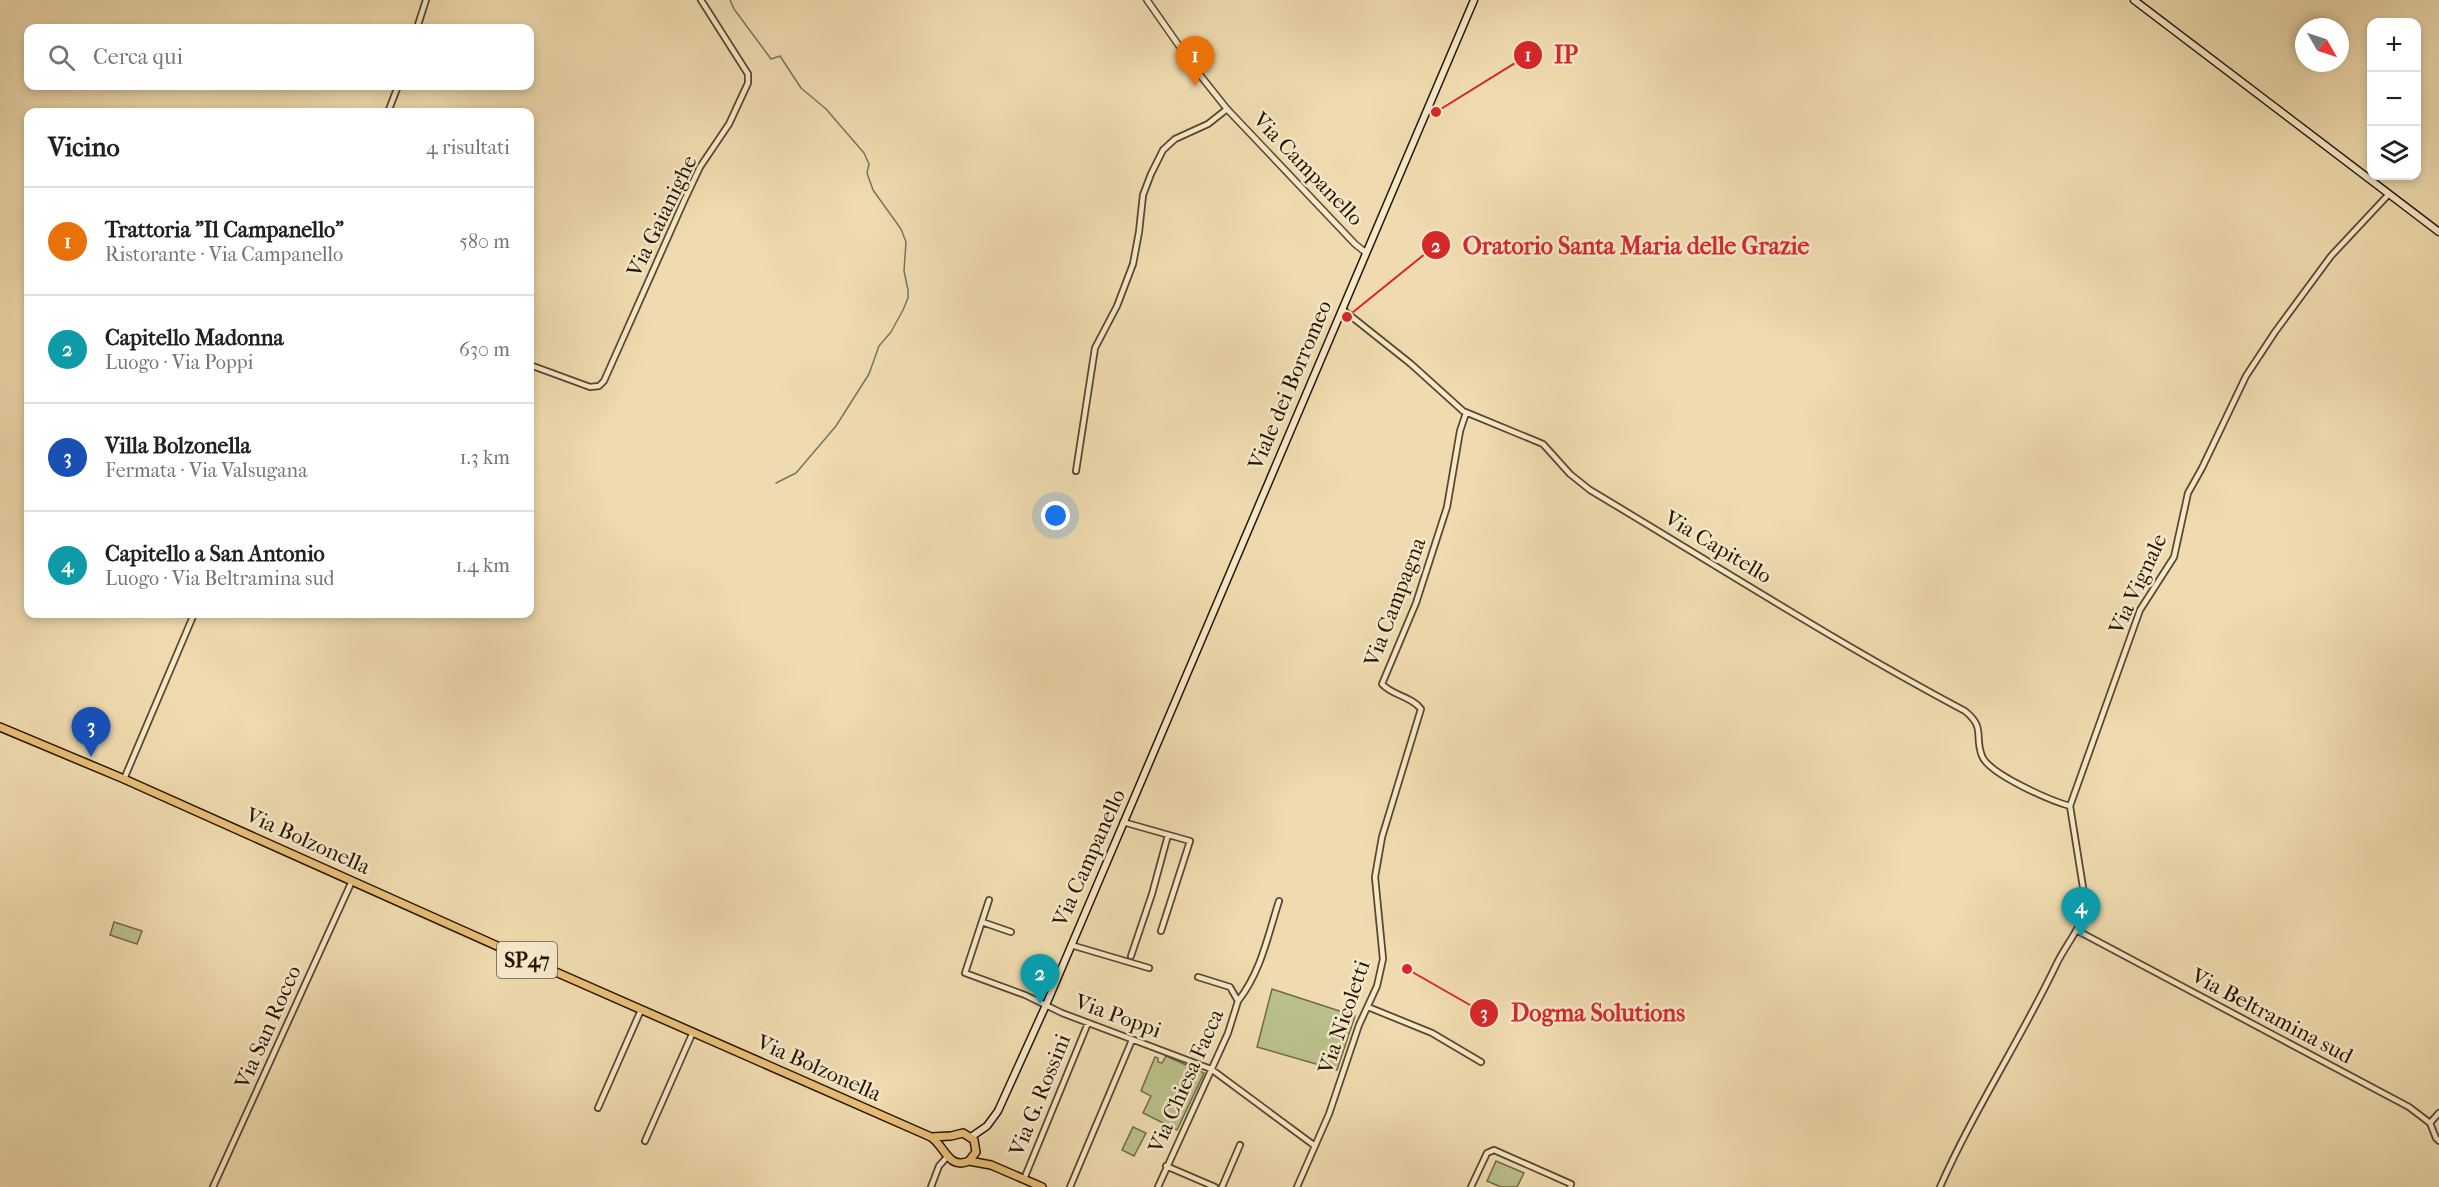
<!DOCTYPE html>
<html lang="it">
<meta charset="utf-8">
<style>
:root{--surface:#fff;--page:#f2f2f2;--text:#202124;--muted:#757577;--line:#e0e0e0;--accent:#7c3aed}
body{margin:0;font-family:"IM FELL French Canon",serif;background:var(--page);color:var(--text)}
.controls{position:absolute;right:18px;top:18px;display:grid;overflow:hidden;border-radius:12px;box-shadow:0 3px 9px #0003}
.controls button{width:54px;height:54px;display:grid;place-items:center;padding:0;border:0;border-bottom:2px solid var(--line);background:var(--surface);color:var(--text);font:30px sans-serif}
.compass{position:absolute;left:2295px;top:18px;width:54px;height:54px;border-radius:50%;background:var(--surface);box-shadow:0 3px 9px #0003;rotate:129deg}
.you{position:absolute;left:1056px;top:516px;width:21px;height:21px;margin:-15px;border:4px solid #fff;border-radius:50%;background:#1a73e8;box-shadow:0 0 0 9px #1a73e833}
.badge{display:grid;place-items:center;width:39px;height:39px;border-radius:50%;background:var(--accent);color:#fff;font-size:20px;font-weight:700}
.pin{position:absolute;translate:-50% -50px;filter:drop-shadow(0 2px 3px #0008)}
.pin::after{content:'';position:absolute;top:32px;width:21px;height:18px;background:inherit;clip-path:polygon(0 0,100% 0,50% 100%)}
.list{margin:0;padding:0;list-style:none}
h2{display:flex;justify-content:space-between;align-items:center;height:78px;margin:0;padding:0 24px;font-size:26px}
h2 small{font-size:20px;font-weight:400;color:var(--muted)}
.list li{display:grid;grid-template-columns:39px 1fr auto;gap:18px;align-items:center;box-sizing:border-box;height:108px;padding:0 24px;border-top:2px solid var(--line)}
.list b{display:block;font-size:22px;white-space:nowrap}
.list p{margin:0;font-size:20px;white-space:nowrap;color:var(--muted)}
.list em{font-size:20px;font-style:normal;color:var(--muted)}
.icon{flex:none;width:33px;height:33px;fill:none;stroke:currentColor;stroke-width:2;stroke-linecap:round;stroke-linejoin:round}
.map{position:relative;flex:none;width:2439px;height:1187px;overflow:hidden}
.search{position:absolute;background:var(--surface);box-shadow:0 3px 9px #0003;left:24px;top:24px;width:510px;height:66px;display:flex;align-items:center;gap:15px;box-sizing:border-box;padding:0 21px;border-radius:12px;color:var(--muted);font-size:22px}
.panel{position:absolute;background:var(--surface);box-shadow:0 3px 9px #0003;left:24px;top:108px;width:510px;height:510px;border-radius:12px}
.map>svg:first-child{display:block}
.green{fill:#bac08a;stroke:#706b45;stroke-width:1.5}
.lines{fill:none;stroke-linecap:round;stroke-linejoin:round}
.stream{stroke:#6c7964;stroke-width:1.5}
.minor-casing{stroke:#59472c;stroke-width:8}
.tertiary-casing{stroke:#59472c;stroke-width:8}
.secondary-casing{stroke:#271600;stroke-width:9}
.primary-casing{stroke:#271600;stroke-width:10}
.minor{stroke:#f5e8cb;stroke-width:4.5}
.tertiary{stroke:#f5e8cb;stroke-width:5}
.secondary{stroke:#f5e8cb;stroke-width:6}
.primary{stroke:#e8be78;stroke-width:7}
.labels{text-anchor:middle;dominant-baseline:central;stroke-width:5;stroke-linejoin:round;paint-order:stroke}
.shield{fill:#f5e8cb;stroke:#65553d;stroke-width:1.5}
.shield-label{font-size:21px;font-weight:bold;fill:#271600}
.street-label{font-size:22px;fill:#271600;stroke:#f5e8cb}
.leader{fill:none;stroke:#d62828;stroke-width:2}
.callout-dot{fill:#d62828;stroke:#f5e8cb;stroke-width:2}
.mark-label{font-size:18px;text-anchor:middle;font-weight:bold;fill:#fff}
.callout-label{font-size:24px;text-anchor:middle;font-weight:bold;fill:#d62828;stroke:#f5e8cb;stroke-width:5;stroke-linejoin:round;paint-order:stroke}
</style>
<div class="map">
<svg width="2439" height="1187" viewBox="0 0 2439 1187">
<rect width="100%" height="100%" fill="#efdbaf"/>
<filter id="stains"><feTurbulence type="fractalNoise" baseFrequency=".00333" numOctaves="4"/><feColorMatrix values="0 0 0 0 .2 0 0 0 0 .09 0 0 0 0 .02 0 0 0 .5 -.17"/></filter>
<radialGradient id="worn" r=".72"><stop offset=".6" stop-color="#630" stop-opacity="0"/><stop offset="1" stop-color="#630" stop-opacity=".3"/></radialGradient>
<!-- green -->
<path class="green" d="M114,922L142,931L137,944L110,935Z
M1272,989L1355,1016L1337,1070L1257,1047Z
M1166,1056L1204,1073L1177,1130L1143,1113L1151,1096L1141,1091L1155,1057L1158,1058V1062L1162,1063Z
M1133,1127L1146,1133L1134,1156L1122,1150Z
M1496,1161L1524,1173L1517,1187H1501L1487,1181Z"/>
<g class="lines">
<!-- stream -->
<path class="stream" d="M730,0L734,9L771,59L780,56L801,88L826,109L864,153L869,164L867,173L873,190L901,229L906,242L904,271L908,290V298L903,310L891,332L879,346L869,374L836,426L796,473L776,483"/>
<!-- minor casing -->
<g class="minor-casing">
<path id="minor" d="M417,28L426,0
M388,112L398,86
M1342,309L1411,364L1463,411L1543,444L1570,474L1590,490C1714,564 1837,643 1965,711C1986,728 1974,736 1982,756C1989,774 2051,801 2070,806
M530,365L590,387L599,386L604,381L684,201L700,167L729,124L748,83V74L701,0
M1076,471L1095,348L1117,306L1133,264L1139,232L1143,195L1151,174L1163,150L1175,139L1208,124L1227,109
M124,779L194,614
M1123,822L1190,841L1161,931
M989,900L965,973L1025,995L1062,1013L1211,1069L1315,1146
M982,922L1011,932
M2078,931L2409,1107L2430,1123L2436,1138L2439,1141
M1071,945L1149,968
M1131,956L1152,894L1168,835
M1238,1001C1261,972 1268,935 1279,901
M1368,1007L1432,1033L1481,1062
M598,1108L641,1010
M2430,1123L2439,1113
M645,1141L693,1032
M1166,1166L1215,1187
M1024,1179L1088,1023
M213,1187L352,881
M931,1187L939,1166L947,1157
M1070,1187L1132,1040
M1158,1187L1228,1033L1238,1001L1230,987L1198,977
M1222,1187L1240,1145
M1297,1187L1329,1114L1359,1025L1377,986L1383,959L1375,877L1382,837L1421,709C1411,696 1393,696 1382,684L1416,603L1447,507L1460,431L1466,413
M1471,1187L1487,1153L1494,1150L1571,1184L1570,1187
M1940,1187C1974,1110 2021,1039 2057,963C2067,943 2081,928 2086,906L2070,806L2140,610L2174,557L2188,493L2202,468L2246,376L2275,332L2331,256L2389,194"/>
</g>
<!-- tertiary casing -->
<g class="tertiary-casing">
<path id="tertiary" d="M1147,0L1196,70L1227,109L1355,244L1365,252"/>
</g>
<!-- secondary casing -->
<g class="secondary-casing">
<path id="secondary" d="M2134,0L2439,232
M971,1137L987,1126L998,1111L1046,1005L1474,0"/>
</g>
<!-- primary casing -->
<g class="primary-casing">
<path id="primary" d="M0,727L124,779L533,962L931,1137C945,1146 948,1170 969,1161L976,1152L974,1140L963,1133L951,1136L931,1137
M969,1161L991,1165L1042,1187"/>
</g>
<!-- minor -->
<use href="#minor" class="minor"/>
<!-- tertiary -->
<use href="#tertiary" class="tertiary"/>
<!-- secondary -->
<use href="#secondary" class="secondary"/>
<!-- primary -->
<use href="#primary" class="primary"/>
</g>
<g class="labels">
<!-- shield labels -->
<rect class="shield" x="497" y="942" width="60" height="36" rx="4.5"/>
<g class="shield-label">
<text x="527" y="960">SP47</text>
</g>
<!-- street labels -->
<g class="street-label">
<text transform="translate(1308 169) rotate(46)">Via Campanello</text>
<text transform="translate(662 216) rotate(-64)">Via Gaianighe</text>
<text transform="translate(1290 385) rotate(-67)">Viale dei Borromeo</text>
<text transform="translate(1718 547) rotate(31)">Via Capitello</text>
<text transform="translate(2138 584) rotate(-65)">Via Vignale</text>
<text transform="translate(1395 602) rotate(-69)">Via Campagna</text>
<text transform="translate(308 841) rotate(24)">Via Bolzonella</text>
<text transform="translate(1089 858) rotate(-66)">Via Campanello</text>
<text transform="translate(1118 1016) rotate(20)">Via Poppi</text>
<text transform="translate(2272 1016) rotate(28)">Via Beltramina sud</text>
<text transform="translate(1344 1017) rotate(-71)">Via Nicoletti</text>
<text transform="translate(268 1027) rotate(-66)">Via San Rocco</text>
<text transform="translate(819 1068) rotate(24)">Via Bolzonella</text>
<text transform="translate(1186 1081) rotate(-66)">Via Chiesa Facca</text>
<text transform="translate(1040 1095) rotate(-68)">Via G. Rossini</text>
</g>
</g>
<!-- callouts -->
<path class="leader" d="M1436 112L1528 55M1347 317L1436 245M1407 969L1484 1013"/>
<g class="callout-dot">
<circle cx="1436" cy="112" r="6"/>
<circle cx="1347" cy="317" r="6"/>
<circle cx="1407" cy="969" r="6"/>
<circle cx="1528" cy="55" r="15"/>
<circle cx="1436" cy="245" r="15"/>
<circle cx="1484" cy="1013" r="15"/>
</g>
<g class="mark-label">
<text x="1528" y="61">1</text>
<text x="1436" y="252">2</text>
<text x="1484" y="1019">3</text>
</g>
<g class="callout-label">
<text x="1566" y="63">IP</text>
<text x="1636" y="254">Oratorio Santa Maria delle Grazie</text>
<text x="1598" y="1021">Dogma Solutions</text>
</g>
<rect width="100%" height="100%" filter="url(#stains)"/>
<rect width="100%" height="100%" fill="url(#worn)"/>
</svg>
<div class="controls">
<button>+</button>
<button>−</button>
<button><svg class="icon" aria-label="layers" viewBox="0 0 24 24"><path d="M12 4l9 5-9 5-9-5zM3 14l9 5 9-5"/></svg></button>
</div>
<svg class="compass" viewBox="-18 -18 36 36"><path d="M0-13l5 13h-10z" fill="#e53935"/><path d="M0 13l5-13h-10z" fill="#757577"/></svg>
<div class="you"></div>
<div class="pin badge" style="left:1195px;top:86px;background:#e8710a">1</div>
<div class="pin badge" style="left:1040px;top:1004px;background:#0f9aa8">2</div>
<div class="pin badge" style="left:91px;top:757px;background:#1a4fb4">3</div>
<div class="pin badge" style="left:2081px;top:937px;background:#0f9aa8">4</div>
<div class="search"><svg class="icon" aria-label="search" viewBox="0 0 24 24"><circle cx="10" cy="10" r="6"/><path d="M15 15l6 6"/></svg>Cerca qui</div>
<section class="panel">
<h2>Vicino<small>4 risultati</small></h2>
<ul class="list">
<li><span class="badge" style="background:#e8710a">1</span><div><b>Trattoria &quot;Il Campanello&quot;</b><p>Ristorante · Via Campanello</p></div><em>580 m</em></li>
<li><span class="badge" style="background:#0f9aa8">2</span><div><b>Capitello Madonna</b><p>Luogo · Via Poppi</p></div><em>630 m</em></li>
<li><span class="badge" style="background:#1a4fb4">3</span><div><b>Villa Bolzonella</b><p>Fermata · Via Valsugana</p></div><em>1.3 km</em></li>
<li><span class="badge" style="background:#0f9aa8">4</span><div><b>Capitello a San Antonio</b><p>Luogo · Via Beltramina sud</p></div><em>1.4 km</em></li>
</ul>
</section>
</div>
